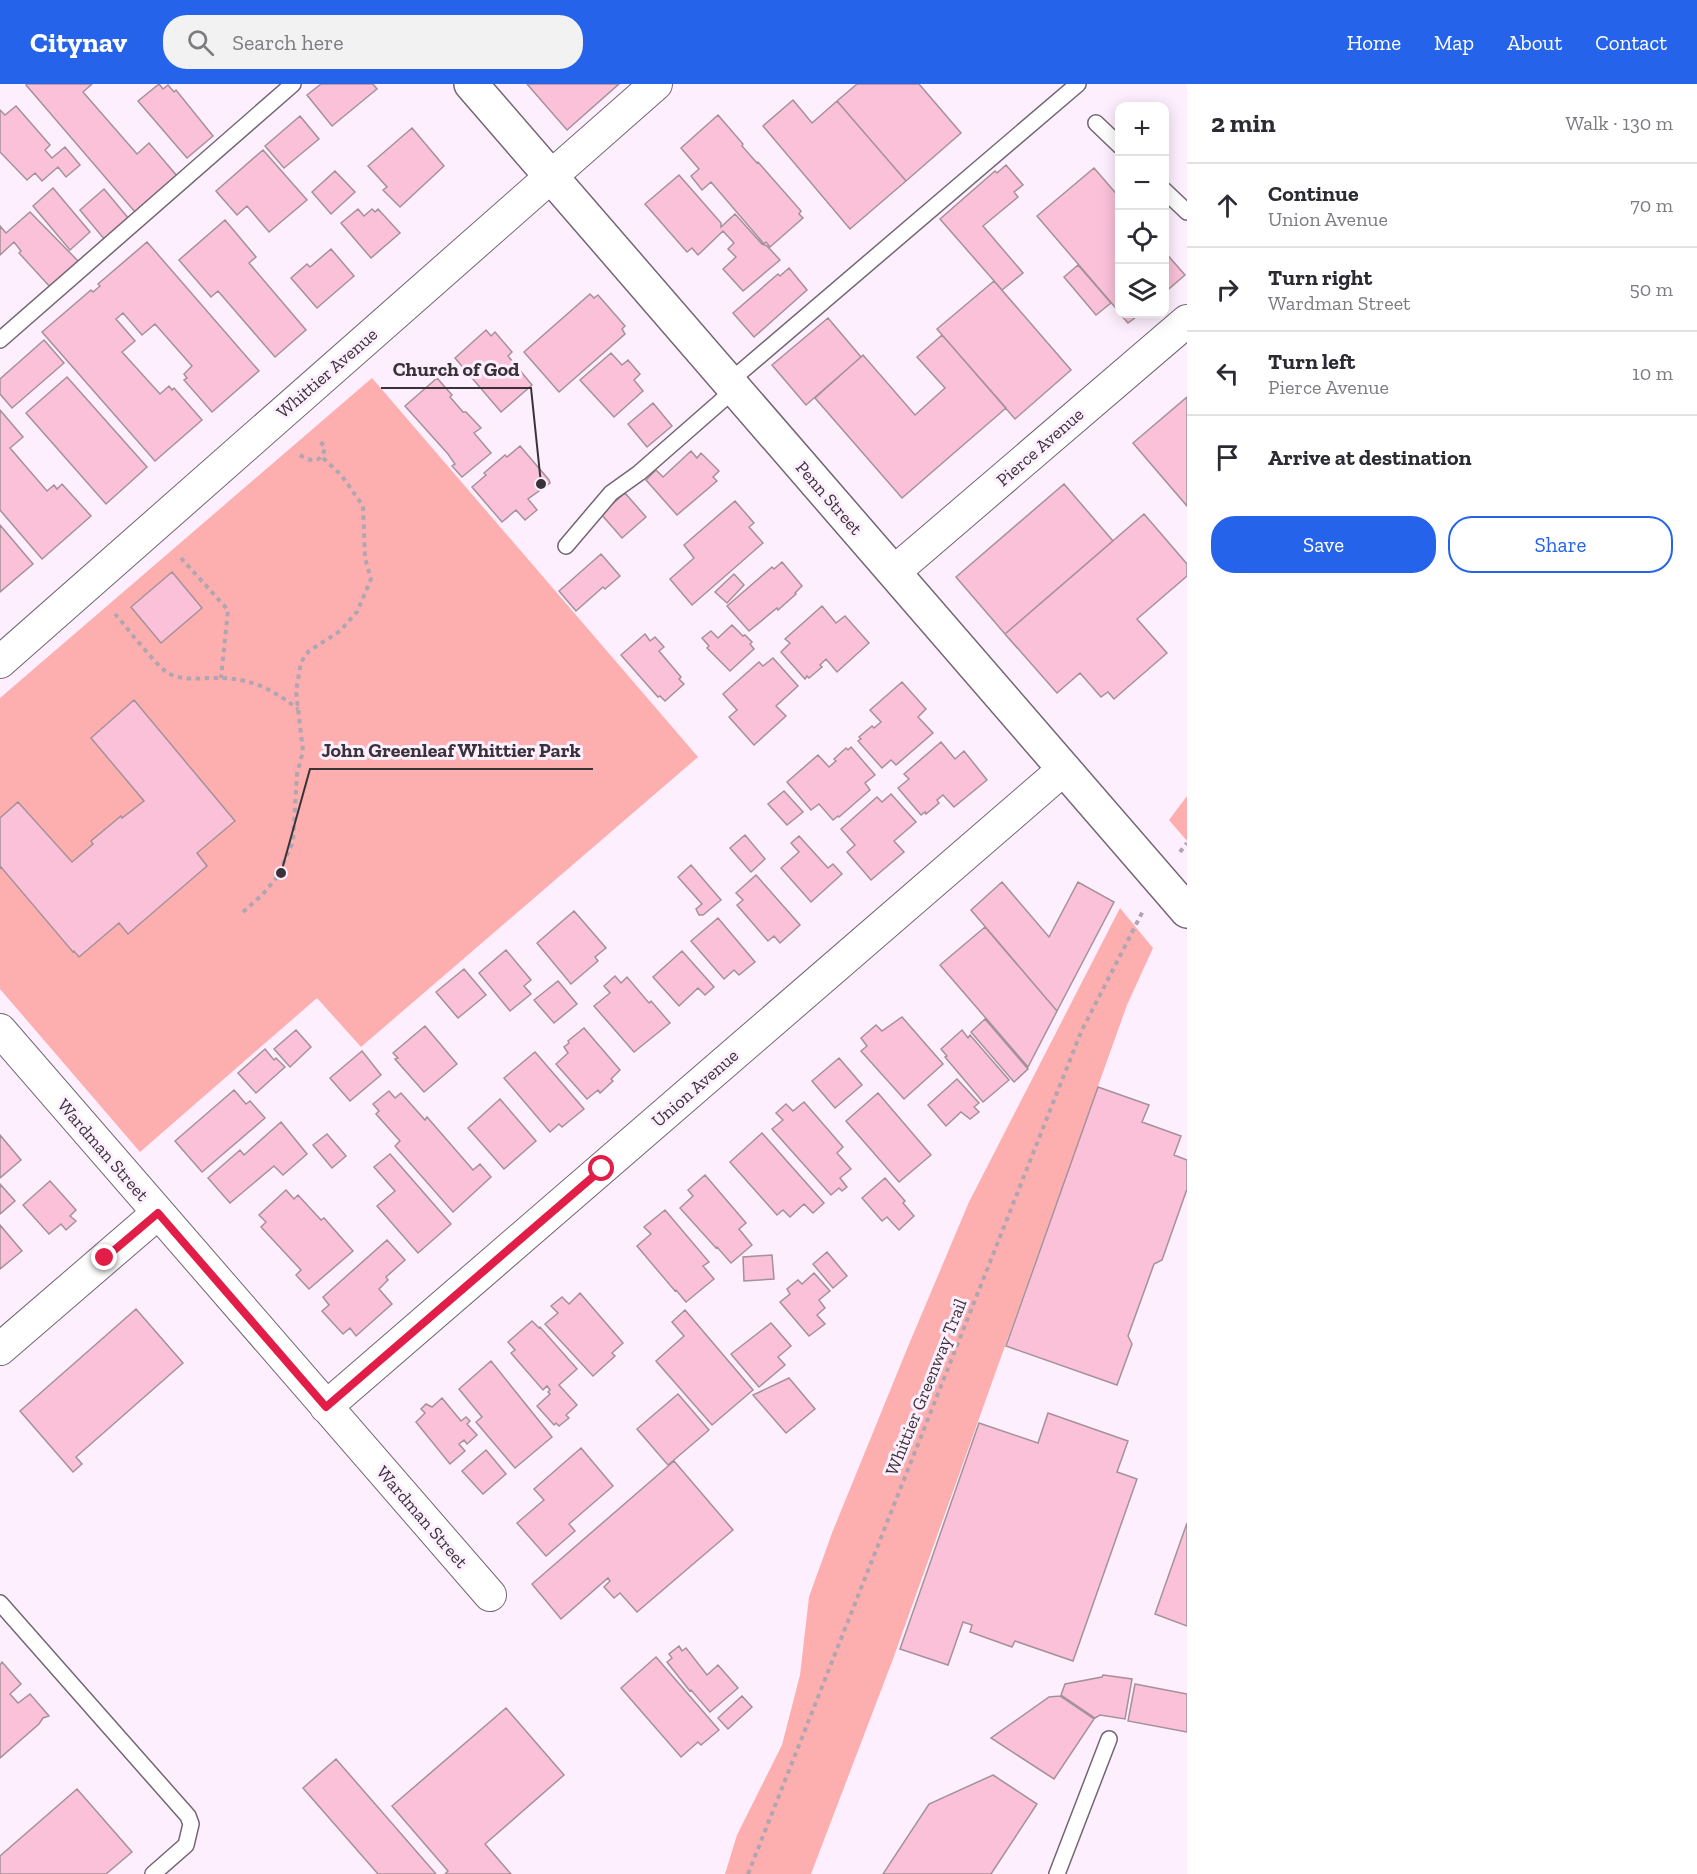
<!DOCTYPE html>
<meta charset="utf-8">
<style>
:root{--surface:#fff;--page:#f2f2f3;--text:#2b2b33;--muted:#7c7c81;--line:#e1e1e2;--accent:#2563eb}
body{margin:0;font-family:"Zilla Slab",serif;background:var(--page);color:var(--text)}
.controls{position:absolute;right:18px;top:18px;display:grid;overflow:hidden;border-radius:12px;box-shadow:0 3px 15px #0003}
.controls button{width:54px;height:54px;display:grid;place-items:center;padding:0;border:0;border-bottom:2px solid var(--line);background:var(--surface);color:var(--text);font:30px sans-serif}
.stop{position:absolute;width:18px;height:18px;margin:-14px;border:4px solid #e11d48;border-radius:50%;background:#fff}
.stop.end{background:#e11d48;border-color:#fff;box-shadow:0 2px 6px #0008}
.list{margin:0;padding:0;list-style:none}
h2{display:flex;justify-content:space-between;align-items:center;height:78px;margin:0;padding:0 24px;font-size:26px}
h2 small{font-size:20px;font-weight:400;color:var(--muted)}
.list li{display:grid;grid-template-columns:39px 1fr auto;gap:18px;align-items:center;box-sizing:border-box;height:84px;padding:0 24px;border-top:2px solid var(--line)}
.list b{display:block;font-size:22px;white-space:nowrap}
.list p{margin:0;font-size:20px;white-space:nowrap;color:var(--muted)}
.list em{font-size:20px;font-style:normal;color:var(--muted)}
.actions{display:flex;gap:12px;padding:18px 24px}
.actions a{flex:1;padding:14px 0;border:2px solid var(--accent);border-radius:24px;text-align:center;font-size:21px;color:var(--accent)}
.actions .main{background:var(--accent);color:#fff}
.icon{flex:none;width:33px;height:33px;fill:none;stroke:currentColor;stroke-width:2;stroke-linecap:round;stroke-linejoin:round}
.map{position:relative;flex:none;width:1187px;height:1790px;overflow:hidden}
header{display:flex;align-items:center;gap:36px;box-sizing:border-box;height:84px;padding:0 30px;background:var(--accent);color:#fff}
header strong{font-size:28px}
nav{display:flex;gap:33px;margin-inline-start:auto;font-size:21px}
.search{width:420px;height:54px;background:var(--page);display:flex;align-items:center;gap:15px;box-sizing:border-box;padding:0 21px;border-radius:24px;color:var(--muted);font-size:22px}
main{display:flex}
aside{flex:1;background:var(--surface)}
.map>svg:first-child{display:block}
.green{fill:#fcafae}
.building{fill:#fac1d8;stroke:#a59199;stroke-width:1.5}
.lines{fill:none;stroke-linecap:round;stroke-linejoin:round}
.service-casing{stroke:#736674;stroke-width:18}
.minor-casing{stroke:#736674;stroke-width:34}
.tertiary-casing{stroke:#736674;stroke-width:36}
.path{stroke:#b0a5b0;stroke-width:4;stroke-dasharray:4.5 4.5;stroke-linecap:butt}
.service{stroke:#fff;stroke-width:15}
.minor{stroke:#fff;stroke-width:32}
.tertiary{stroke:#fff;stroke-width:33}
.route{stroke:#e11d48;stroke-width:8}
.labels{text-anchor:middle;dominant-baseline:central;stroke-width:6;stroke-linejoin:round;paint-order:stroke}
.street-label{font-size:18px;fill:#393339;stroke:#feeffe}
.leader{fill:none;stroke:#393339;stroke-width:2}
.callout-dot{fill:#393339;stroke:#feeffe;stroke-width:2}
.callout-label{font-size:20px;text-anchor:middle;font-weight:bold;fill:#393339;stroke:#feeffe;stroke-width:6;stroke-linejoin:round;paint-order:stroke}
</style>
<header>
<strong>Citynav</strong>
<div class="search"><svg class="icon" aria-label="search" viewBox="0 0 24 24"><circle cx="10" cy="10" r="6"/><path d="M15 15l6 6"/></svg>Search here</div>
<nav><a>Home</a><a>Map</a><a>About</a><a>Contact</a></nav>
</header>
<main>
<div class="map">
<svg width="1187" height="1790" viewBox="0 0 1187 1790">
<rect width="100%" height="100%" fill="#feeffe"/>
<!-- green -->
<path class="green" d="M372,294L698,673L361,963L317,914L140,1068L0,905V614Z
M1187,712V757L1169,736Z
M1120,824L1153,864L1127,921L893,1575L811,1790H725L737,1751L782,1661L800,1591L809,1513L832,1449L907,1265L969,1118Z"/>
<!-- building -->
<path class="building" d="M27,0H92L83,8L137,70L149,59L177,92L135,128L26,1Z
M159,0L163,5L168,1L174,8L176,6L213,52L187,74L138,17Z
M321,0H373L377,5L332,42L307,11Z
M527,0H619L567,46Z
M857,0H919L961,49L906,97L837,17Z
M793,16L812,39L837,17L906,97L850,145L763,42Z
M16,22L50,61L45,66L52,74L65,63L80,81L66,93L58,83L42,97L35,89L27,96L0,68V26L5,31Z
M718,31L743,60L742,62L757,79L758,78L801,127L799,130L803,134L770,163L766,158L764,160L711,98L702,106L691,92L699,85L681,64Z
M300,32L319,55L284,84L265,62Z
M412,44L444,82L400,123L383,106L387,103L368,82Z
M263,66L307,116L269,148L247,122L237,131L216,107Z
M1006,81L1023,101L1014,108L1018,113L983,142L1023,189L1002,206L940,135L995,87L997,89Z
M1094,84L1120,114V229L1037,132Z
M335,87L355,108L331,130L312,108Z
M679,91L721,139V143L735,130L762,160L767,162L780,176L743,207L723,185L736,173L728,165L734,159L723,147L698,171L692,164L687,168L645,120Z
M53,104L90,148L70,166L33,122Z
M104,105L129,135L105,156L80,126Z
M358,125L364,132L372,125L375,128L378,125L400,149L371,174L341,139Z
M30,128L79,178L51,204L19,169L21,167L14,158L0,171V142L6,149Z
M225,136L256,173L249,179L306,246L275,273L218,207L211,213L179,176Z
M147,158L259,287L212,328L184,296L187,294L184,290L192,282L155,240L142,251L123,229L116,235L135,257L122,268L160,310L169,302L172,306L174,304L202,336L155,377L42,248L91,206L93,208L100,202L98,200Z
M331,165L354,192L317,224L291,194L307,180L310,183Z
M1164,167L1185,191L1164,209Z
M1078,181L1111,219L1096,231L1064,193Z
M789,184L807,206L754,253L733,229L778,190L780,192Z
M994,197L1071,286L1015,335L937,245Z
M590,210L594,214L598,211L625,242L622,245L625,250L559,308L524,268Z
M1120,230H1140L1128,239Z
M828,234L861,273L806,321L772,281Z
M486,246L491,252L495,248L512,268L508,272L532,301L501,328L455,274Z
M942,251L1006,324L902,414L815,314L863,271L915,331L945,304L917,273Z
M44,256L64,279L12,324L0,310V295Z
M611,269L622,281L628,276L640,290L634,296L643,307L614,333L580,296Z
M67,293L147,383L106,420L26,329Z
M437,294L452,311L450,313L463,328H466L481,344L474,349L491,369L462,393L452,382L455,380L448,370L405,322Z
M1187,313V422L1133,359Z
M653,319L672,342L647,363L628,340Z
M0,326L23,353L10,364L47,407L54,401L57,405L62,400L91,432L42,475L0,426Z
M520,362L549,396L550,399L528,415L537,426L525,436L516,426L502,438L472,403L486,391L484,389L505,371L507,373Z
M691,367L697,374L701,369L719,387L713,393L717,397L677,431L646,396L656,386L663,393Z
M1064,400L1113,457L1005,550L956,493Z
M625,409L646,433L622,454L601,430Z
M735,417L754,439L749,443L763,459L692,521L670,495L694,474L684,461Z
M1144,430L1187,480V492L1137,535L1167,569L1114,615L1108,608L1101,613L1080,589L1057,609L1005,550Z
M0,441L33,480L0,508Z
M601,470L620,492L605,505L603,503L576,527L559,507Z
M782,478L802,502L795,509L796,510L778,526L777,524L749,547L727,522L772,483L774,485Z
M172,488L202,524L161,559L131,523Z
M734,490L744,501L727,519L715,508Z
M822,522L836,539L845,532L869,559L837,588L826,575L820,581L822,583L809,594L807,592L805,595L781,568L790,559L785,555Z
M732,541L743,552L745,551L752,558L750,560L754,565L730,587L707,564L709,562L702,554L711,547L718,554Z
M645,550L650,557L655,553L664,563L659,567L681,593L679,595L684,600L665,617L660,612L658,613L621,571Z
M773,574L798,602L776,622L786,632L754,661L729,633L737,626L723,610L759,578L763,582Z
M902,598L926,625L918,633L933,649L896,681L891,676L882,684L858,657L861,655L859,653L872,642L874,644L881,638L870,626Z
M134,616L235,737L197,769L207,782L128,850L119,839L79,873L74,867L73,868L1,783L0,784V734L18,718L72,778L93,760L91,757L121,732L122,734L144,717L91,654Z
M941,658L955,675L964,667L987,696L954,723L943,711L937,716L939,719L926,730L925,728L921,731L898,704L909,695L904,690Z
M851,663L875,691L865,699L870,706L839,733L838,732L833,736L819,720L811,726L787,698L818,671L829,683L836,677L834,675L846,664L848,666Z
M784,707L803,728L787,741L768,720Z
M891,710L916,738L894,757L904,768L871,796L847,768L855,761L841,745L877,713L882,718Z
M745,751L765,775L751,788L730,764Z
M799,752L828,784L833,780L842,790L811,818L781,784L799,768L791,759Z
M691,781L721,816L703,831H699L696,825L702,820L678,793Z
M756,791L800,841L780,859L774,852L768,857L737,821L743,816L736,809Z
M1002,798L1049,853L1078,798L1114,818L1057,927L971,826Z
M574,827L606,864L595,873L598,877L571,900L537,859Z
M718,834L755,878L739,891L734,886L724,895L691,857Z
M985,843L1057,927L1028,983L940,881Z
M506,866L531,896L524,902L531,910L510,927L479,889Z
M682,867L714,903L705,911L698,904L679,922L653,893Z
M464,885L486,911L458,934L436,908Z
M615,892L621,899L627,893L649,919L651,917L670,939L634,968L594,922L610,909L604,902Z
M558,897L577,920L554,939L534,916Z
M902,933L943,980L904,1015L861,967L867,962L861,954L876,941L882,947Z
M985,935L1028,985L1014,998L971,948Z
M425,942L457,980L424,1008L395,975L398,974L393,969Z
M584,944L620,986L611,995L613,997L600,1009L598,1006L587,1015L556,980L568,969L564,963L569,959L568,957Z
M296,946L311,963L290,983L274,965Z
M962,946L968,954L970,951L1009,996L983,1018L945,973L947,972L941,965Z
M265,965L274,976L276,974L285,983L256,1009L238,989Z
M362,967L381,991L350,1017L330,994Z
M535,968L584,1025L562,1043L559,1040L550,1048L504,994Z
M839,974L862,1001L835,1024L812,997Z
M957,995L979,1019L974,1023L979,1028L970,1035L961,1028L946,1042L928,1021Z
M1098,1003L1149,1021L1142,1038L1181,1052L1174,1071L1187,1076V1105L1162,1176L1154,1180L1128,1252L1132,1260L1117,1301L1006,1262Z
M234,1006L246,1020L250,1017L265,1034L202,1088L175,1057Z
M389,1007L395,1014L401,1009L425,1036L427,1033L473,1086L480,1080L491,1093L453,1128L395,1062L400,1057L376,1030L379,1027L373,1020Z
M878,1009L931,1071L899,1098L846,1037Z
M500,1015L536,1057L504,1085L468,1044Z
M804,1018L843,1063L837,1069L851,1085L840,1094L847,1103L842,1107L839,1104L831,1111L772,1045L783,1036L776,1029L786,1020L793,1027Z
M281,1038L307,1070L283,1091L274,1082L230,1119L208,1094L240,1066L244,1071Z
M762,1049L824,1119L813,1129L804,1120L790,1133L783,1126L777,1131L730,1078Z
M327,1050L346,1072L332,1084L313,1061Z
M0,1051L21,1076L0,1094Z
M390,1070L451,1140L418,1169L377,1122L395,1107L374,1083Z
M705,1091L746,1139L739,1145L752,1161L731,1179L717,1163L716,1164L680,1124L693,1112L688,1106Z
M885,1094L905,1117L903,1119L914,1132L899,1146L887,1133L882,1137L862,1114Z
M50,1097L76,1126L70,1132L76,1137L66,1146L61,1140L49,1150L23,1121Z
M0,1100L15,1117L0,1130Z
M286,1106L294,1115L298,1111L321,1136L324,1134L353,1167L309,1205L296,1191L301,1186L261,1143L266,1138L259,1131Z
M665,1126L709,1178L703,1182L714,1195L686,1218L676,1206L675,1207L637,1162L651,1150L644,1143Z
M0,1141L22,1167L0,1185Z
M387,1156L405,1176L386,1193L388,1196L379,1205L392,1220L356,1252L350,1244L343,1250L322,1227L329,1221L323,1213Z
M827,1168L847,1192L833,1204L813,1180Z
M772,1171L774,1195L744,1197L743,1173Z
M814,1189L830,1207L819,1216L825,1224L817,1231L825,1240L809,1252L780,1218L790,1210L787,1205L798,1196L802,1200Z
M580,1209L623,1259L612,1269L615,1272L593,1292L545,1240L558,1229L551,1222L562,1213L569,1220Z
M136,1225L183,1279L76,1373L82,1380L73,1388L20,1327Z
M685,1226L753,1306L712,1341L656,1277L684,1252L672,1238Z
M532,1237L539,1244L540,1243L577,1285L559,1301L577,1321L566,1331L569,1334L559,1342L556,1339L554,1341L537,1322L550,1310L548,1308L550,1306L547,1302L543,1306L511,1269L515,1266L508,1258Z
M771,1239L791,1262L778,1273L785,1281L759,1303L731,1270Z
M491,1277L552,1353L515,1384L476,1338L482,1333L459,1305Z
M789,1294L815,1325L786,1349L753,1311Z
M678,1310L709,1346L668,1381L637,1345Z
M442,1314L461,1337L466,1333L470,1337L467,1340L477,1351L467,1360L464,1356L459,1360L465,1367L450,1380L416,1338L425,1329L421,1325L426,1320L432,1323Z
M1048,1329L1128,1357L1117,1388L1137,1395L1073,1577L1015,1557L1012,1563L970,1548L972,1541L963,1538L948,1581L900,1565L979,1339L1038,1359Z
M581,1364L613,1402L569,1440L575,1447L546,1472L517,1439L544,1416L534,1405Z
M486,1366L506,1390L483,1410L462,1387Z
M674,1377L733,1446L637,1528L620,1509L614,1514L604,1503L610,1497L608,1494L561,1535L532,1500Z
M1187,1439V1542L1155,1530Z
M679,1562L682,1567L686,1564L707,1591L718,1581L738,1604L710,1628L691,1606L690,1607L667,1578L672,1574L669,1570Z
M656,1573L719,1646L701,1661L698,1658L681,1673L621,1604Z
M2,1578L21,1600L10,1610L18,1619L30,1610L49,1632L43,1634L39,1640L0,1674V1581Z
M1103,1591L1132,1595L1125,1635L1100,1631L1095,1634L1061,1611L1065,1600L1102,1593Z
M1135,1600L1187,1610V1648L1128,1637Z
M742,1612L752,1623L728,1645L718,1634Z
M1060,1612L1094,1635L1054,1695L991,1654L1049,1613Z
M506,1624L564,1691L485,1760L511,1790H445L448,1787L392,1722Z
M336,1675L436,1790H378L303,1704Z
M993,1691L1037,1720L991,1790H883L929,1720Z
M77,1705L132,1768L106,1790H0V1772Z"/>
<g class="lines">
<!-- service casing -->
<g class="service-casing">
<path id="service" d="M1096,39L1120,62
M1164,106L1187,128
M0,256L293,0
M729,298L1078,0
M566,462L611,409L639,389L735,305
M0,1519L188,1732L191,1740L186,1761L153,1790
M1057,1790L1109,1655"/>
</g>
<!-- minor casing -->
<g class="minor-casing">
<path id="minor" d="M894,488L1187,237
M0,578L656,0
M0,946L490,1511
M0,1265L158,1129
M326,1323L1064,685"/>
</g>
<!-- tertiary casing -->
<g class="tertiary-casing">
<path id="tertiary" d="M471,0L1187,827"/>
</g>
<!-- path -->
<path class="path" d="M300,371C312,379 322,379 325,363L318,355
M181,474L228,526L221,594
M115,530C125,541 158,584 168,589C182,597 198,594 213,594C248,593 271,604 298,625
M1180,768L1187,759
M243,828L263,810L277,793L293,758L297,690L303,667L296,607L301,578L309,567L340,547L357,528L371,495L365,474L363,422L342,392L321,372
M748,1790L1081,948L1144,825"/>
<!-- service -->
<use href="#service" class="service"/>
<!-- minor -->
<use href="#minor" class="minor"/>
<!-- tertiary -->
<use href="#tertiary" class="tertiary"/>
</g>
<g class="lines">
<!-- route -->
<path class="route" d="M105,1174L158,1129L326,1323L602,1085"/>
</g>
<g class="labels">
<!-- street labels -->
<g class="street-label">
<text transform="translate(327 289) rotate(-41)">Whittier Avenue</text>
<text transform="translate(1040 363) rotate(-41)">Pierce Avenue</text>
<text transform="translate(829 414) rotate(49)">Penn Street</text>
<text transform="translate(695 1004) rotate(-41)">Union Avenue</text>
<text transform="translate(103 1066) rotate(49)">Wardman Street</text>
<text transform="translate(926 1303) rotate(-68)">Whittier Greenway Trail</text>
<text transform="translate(422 1433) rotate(49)">Wardman Street</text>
</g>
</g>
<!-- callouts -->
<path class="leader" d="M541 400L531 304H381M281 789L310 685H593"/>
<g class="callout-dot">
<circle cx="541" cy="400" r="6"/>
<circle cx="281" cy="789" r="6"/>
</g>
<g class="callout-label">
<text x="456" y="292">Church of God</text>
<text x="451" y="673">John Greenleaf Whittier Park</text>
</g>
</svg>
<div class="controls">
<button>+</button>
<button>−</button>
<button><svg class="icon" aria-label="locate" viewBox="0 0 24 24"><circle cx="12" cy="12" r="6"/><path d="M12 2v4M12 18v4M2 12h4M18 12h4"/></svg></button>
<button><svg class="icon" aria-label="layers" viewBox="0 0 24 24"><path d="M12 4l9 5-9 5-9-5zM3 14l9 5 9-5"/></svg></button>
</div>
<div class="stop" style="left:602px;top:1085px"></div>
<div class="stop end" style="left:105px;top:1174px"></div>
</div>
<aside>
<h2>2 min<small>Walk · 130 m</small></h2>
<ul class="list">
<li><svg class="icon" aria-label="ahead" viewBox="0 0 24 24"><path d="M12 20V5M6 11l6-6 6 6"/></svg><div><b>Continue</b><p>Union Avenue</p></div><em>70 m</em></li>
<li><svg class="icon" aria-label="right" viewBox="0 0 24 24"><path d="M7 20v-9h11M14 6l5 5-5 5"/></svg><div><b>Turn right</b><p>Wardman Street</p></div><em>50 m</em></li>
<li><svg class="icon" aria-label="left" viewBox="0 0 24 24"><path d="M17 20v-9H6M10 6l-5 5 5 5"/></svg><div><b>Turn left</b><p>Pierce Avenue</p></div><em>10 m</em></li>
<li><svg class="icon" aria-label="arrive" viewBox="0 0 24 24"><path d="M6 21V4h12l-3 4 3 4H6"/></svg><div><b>Arrive at destination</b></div></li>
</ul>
<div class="actions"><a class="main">Save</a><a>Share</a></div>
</aside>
</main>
